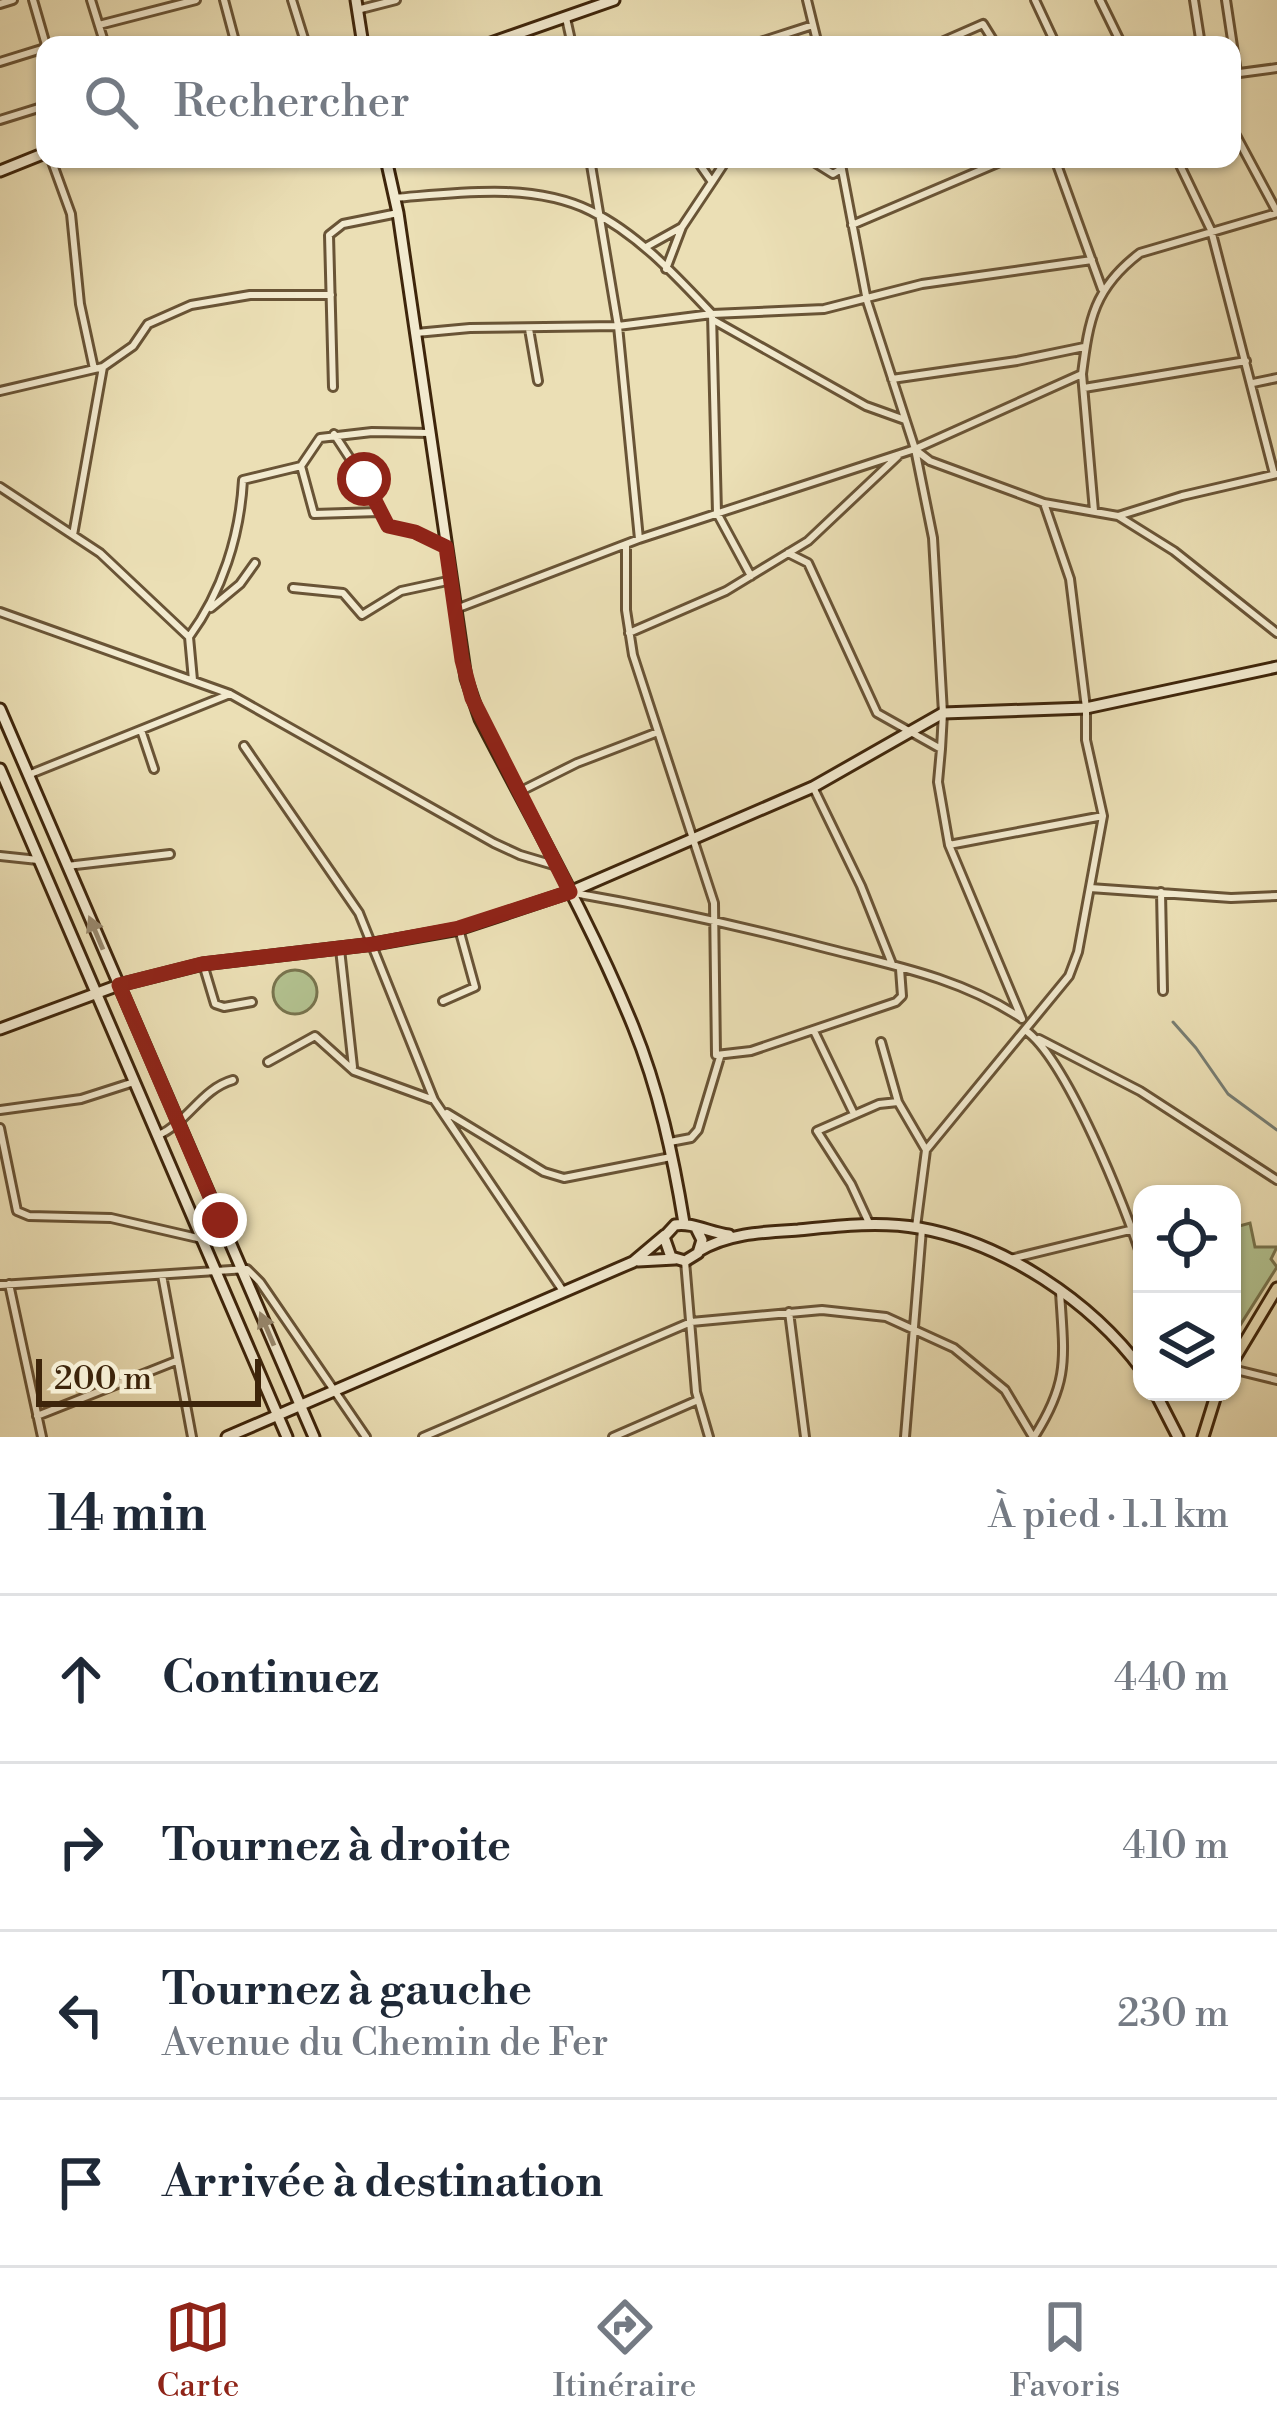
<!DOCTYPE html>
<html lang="fr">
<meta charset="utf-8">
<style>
:root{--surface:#fff;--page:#f6f6f7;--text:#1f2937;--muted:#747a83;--line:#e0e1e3;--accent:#8f2418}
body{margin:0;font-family:"Libre Bodoni",serif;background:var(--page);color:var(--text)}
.controls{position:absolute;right:36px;bottom:36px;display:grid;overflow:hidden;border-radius:24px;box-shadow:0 3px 9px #0004}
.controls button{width:108px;height:108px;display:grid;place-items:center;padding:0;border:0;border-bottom:3px solid var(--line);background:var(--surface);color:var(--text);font:60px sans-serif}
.scale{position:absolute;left:36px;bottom:30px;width:225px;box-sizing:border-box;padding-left:12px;border:6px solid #3e250b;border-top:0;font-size:33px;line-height:42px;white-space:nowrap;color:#3e250b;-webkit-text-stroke:9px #f2eacf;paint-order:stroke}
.stop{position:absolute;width:36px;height:36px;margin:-27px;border:9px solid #8f2418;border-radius:50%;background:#fff}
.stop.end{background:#8f2418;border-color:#fff;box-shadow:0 3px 12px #0008}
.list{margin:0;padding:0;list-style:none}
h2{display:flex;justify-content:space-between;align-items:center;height:156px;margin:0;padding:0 48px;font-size:51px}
h2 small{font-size:39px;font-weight:400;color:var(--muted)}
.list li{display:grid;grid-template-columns:78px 1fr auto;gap:36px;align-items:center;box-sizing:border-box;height:168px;padding:0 48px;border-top:3px solid var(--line)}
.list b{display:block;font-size:45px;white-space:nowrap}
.list p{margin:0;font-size:39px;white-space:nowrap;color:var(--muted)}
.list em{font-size:39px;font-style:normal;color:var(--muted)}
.icon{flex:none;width:66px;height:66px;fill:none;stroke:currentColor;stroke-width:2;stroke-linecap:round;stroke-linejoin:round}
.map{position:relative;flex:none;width:1277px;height:1437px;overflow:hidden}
.search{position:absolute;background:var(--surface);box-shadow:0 3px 9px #0004;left:36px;right:36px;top:36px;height:132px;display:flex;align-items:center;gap:30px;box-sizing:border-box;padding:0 42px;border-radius:24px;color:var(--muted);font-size:45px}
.sheet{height:828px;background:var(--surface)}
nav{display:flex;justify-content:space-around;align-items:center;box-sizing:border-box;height:168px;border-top:3px solid var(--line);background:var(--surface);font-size:33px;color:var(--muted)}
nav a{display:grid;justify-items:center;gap:6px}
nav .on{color:var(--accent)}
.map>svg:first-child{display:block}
.green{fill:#b3c290;stroke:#78744e;stroke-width:3}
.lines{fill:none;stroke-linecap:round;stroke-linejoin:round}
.stream{stroke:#787e73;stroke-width:3}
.street-casing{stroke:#695436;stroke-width:12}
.secondary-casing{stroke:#3e250b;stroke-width:15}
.primary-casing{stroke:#3e250b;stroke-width:15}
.street{stroke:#f2eacf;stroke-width:6}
.secondary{stroke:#f2eacf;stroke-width:9}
.primary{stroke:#ebdfb5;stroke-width:9}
.oneway{fill:#98886d}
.route{stroke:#8f2418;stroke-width:15}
</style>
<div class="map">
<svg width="1277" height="1437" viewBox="0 0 1277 1437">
<rect width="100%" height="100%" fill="#ebdfb5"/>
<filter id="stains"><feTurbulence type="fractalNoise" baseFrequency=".00167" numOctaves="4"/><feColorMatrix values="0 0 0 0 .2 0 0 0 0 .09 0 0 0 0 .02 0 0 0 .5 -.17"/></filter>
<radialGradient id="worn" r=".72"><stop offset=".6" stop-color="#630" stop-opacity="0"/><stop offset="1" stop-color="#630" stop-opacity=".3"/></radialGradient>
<!-- green -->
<path class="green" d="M273 992a22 22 0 1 1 44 0a22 22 0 1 1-44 0Z
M1250,1223L1255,1247H1277L1271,1259L1277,1267L1232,1338V1228Z"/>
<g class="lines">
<!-- stream -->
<path class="stream" d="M1173,1022L1196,1048L1228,1094L1277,1130
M285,1421L292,1437"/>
<!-- street casing -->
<g class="street-casing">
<path id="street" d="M33,0L46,45
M91,0L105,45
M224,0L236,45
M292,0L306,45
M807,0L818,45
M1035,0L1056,45
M1100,0L1122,45
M1194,0L1201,45
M1226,0L1237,73
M0,4L13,0
M357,10L396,0
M566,18L572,45
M99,25L196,0
M751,45L813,25
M935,45L983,24L996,45
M0,62L45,48
M1232,74L1277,68
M0,120L45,106
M1232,128L1277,212
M51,159L71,214L80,304L94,369
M590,159L618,326L639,539
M809,159L833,174L841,169
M840,159L867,301L915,449L933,538L943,713L941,749
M1055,159L1102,289
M1177,159L1211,230L1274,474
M712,182L727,159
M395,198C458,193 532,182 591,211C638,234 677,277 712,314L717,513L751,576
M852,225L1007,159
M646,247L682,227
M666,269L682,227L712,182L696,159
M715,321L866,406L905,420
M529,329L538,381
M416,333L470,328L618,326L712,314L824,309L922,284L1092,260
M1082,374L1094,511
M892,379L1017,361L1084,347
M1253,383L1277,378
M333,387L329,235L343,224L398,213
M1084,388L1246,361
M0,391L103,367L133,346L148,324L191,305L250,295H331
M334,434L370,489L388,526L415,532L446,547
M917,451L930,461L1044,503L1118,516L1174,551L1277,633
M301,466L314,514L379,512
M0,487L100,553L189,637L193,680
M1118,516L1182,496L1277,474
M73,535L103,367
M626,544V610L633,655L714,903L716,1055L751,1051L896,1002L902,996L900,969
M788,553L808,563L877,713L941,749L938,782L949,845L1022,1019
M293,588L343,593L362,615L401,591L452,580
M211,608L240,584L255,563
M456,609L639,539L915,449L1082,374C1089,319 1094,288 1140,253L1277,213
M0,612L230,694L494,843L520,855L557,866
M629,633L726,591L808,541L898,456
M189,637C222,592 240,536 243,480L301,466L320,438L372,432L430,433
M141,730L154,769
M244,746L359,913L434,1100L563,1291
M28,775L230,694
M813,787L861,886L892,964
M521,791L577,763L658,732
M949,845L1103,816
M0,856L38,860
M67,866L170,854
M1090,888L1231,898L1277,896
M1161,892L1163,991
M574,893C660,908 745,927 829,949C897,966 962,979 1021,1018
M340,949L353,1067
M203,964L215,1004L224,1007L252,1002
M443,1001L475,987L459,929
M1025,1030C1066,1058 1126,1208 1142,1259
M814,1031L854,1114
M1039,1039L1140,1091L1277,1180
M881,1042L898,1102
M268,1062L315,1036L354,1071L431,1099
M0,1110L81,1099L134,1082
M447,1113L544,1172L564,1178L671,1157
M0,1128L17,1211L29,1216L111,1218L202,1239
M157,1136C189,1122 201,1089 233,1080
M670,1142L691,1138L698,1130L720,1057
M926,1150L1069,976L1078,952L1103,816L1086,740V708L1070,579L1044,503
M870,1225L851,1184L817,1131L879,1104L898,1102L926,1150L916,1227
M1010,1259L1142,1227
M685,1261L696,1392L709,1437
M162,1275L192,1437
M9,1284L42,1437
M0,1285L247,1269L260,1282L366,1437
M789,1312L805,1437
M1232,1369L1277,1380
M37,1416L176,1361
M423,1437L691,1322L822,1310L886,1317L954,1348L1005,1390L1033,1437
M613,1437L698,1400
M905,1437L922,1229
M1034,1437C1070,1381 1064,1357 1060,1292"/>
</g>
<!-- secondary casing -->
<g class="secondary-casing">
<path id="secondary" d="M356,0L363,45
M485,45L614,0
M386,159L398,213L466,678L480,719C532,820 590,920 633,1026C659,1090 673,1156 684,1223
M0,171L45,153
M0,709L314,1437
M0,769L287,1437
M0,1029L119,985L203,964L374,944L459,929L570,892L813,787L943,713L1086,708L1277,667
M696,1228L702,1240L698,1253L685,1261L671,1257L664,1237L675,1225C692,1222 711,1233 729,1235
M699,1251C728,1233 765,1232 798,1230C837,1226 880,1221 919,1228C1004,1243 1091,1301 1142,1370
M638,1261L675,1259
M1155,1392L1178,1437
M1160,1392H1193
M227,1437L633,1262L665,1235"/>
</g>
<!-- primary casing -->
<g class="primary-casing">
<path id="primary" d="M1232,1363L1277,1288
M1203,1437L1217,1392"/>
</g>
<!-- street -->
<use href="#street" class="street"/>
<!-- secondary -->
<use href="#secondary" class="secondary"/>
<!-- primary -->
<use href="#primary" class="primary"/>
</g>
<!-- one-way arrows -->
<defs><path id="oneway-solid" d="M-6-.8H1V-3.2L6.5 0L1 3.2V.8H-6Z" transform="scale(3)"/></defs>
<g class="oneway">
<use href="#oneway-solid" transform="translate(96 933) rotate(-113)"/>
<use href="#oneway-solid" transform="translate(267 1329) rotate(-113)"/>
</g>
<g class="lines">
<!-- route -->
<path class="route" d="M220,1220L119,985L202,964L374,944L459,928L570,892L472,698L462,660L446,547L415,532L388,526L364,479"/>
</g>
<rect width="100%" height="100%" filter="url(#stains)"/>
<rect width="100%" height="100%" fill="url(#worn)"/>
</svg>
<div class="controls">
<button><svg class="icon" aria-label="locate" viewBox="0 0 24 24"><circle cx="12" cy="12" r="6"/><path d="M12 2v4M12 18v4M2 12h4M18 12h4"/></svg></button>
<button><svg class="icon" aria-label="layers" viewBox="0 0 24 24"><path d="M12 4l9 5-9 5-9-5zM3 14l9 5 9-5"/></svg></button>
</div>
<div class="scale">200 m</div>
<div class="stop" style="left:364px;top:479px"></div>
<div class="stop end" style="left:220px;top:1220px"></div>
<div class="search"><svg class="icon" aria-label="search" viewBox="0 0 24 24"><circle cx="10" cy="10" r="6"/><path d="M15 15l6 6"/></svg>Rechercher</div>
</div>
<section class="sheet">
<h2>14 min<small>À pied · 1.1 km</small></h2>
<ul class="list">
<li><svg class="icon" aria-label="ahead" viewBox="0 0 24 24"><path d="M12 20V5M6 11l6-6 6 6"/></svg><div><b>Continuez</b></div><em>440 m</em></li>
<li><svg class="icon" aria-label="right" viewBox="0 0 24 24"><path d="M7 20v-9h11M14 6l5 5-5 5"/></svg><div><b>Tournez à droite</b></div><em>410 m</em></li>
<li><svg class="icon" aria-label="left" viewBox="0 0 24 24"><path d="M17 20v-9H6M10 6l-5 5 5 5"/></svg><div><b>Tournez à gauche</b><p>Avenue du Chemin de Fer</p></div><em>230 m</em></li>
<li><svg class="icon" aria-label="arrive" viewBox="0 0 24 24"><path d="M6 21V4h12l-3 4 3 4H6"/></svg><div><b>Arrivée à destination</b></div></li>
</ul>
</section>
<nav>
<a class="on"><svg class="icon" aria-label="map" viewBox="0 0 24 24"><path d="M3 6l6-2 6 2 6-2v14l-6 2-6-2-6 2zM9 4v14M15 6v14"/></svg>Carte</a>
<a><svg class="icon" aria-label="directions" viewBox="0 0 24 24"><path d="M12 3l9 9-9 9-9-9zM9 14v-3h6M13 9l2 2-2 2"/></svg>Itinéraire</a>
<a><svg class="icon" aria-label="saved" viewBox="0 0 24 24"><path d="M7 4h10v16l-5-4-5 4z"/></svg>Favoris</a>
</nav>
